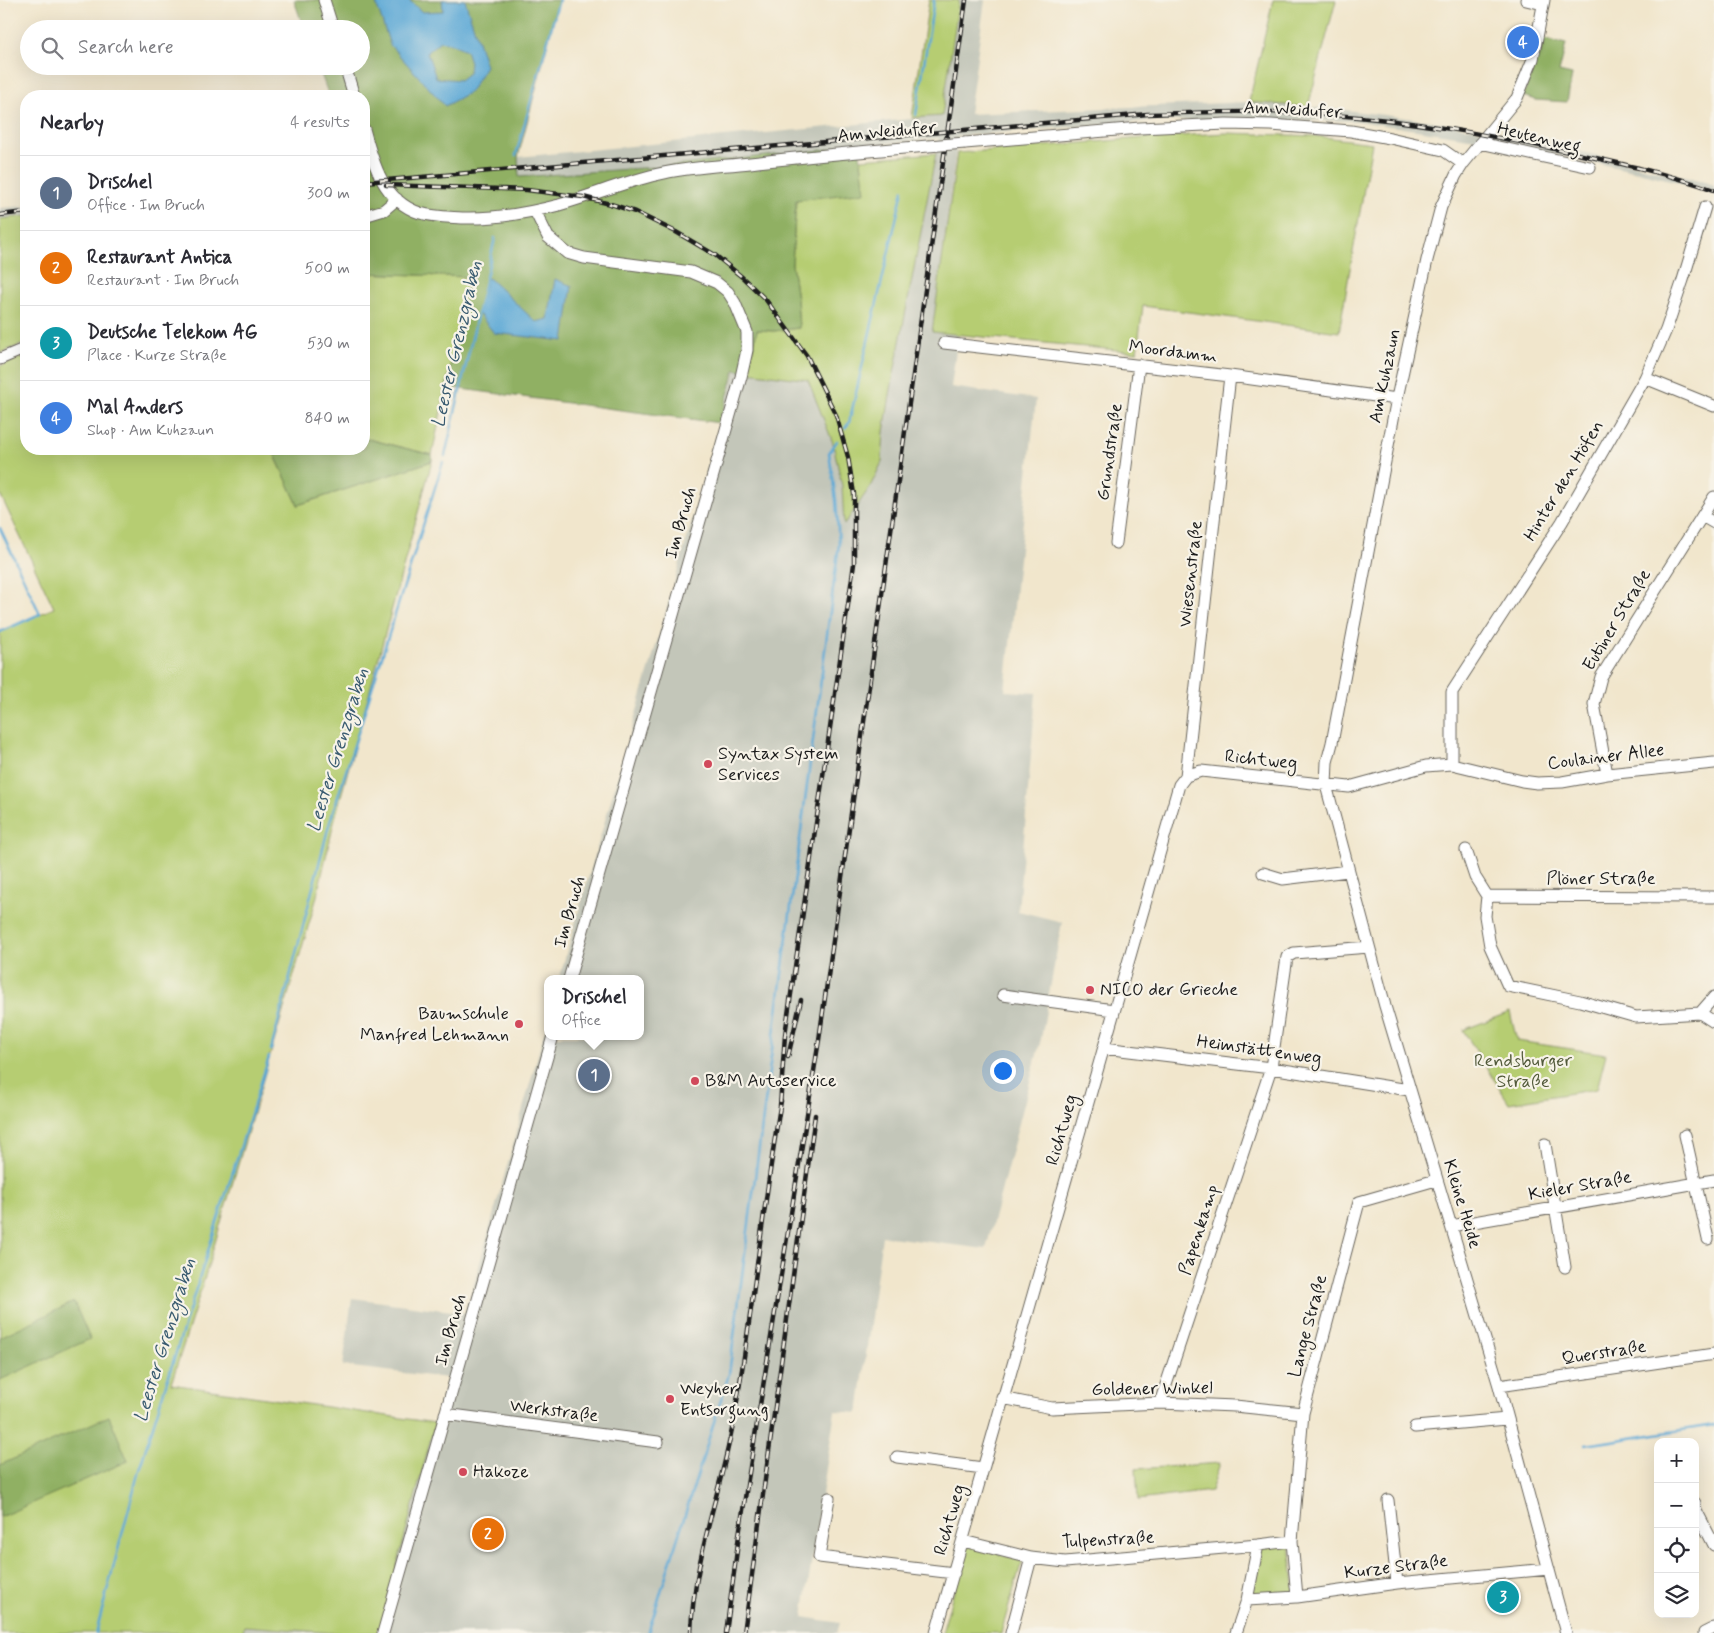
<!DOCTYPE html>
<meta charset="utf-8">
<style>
:root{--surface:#fff;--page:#f2f2f3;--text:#2b2b33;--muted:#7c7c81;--line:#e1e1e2;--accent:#2563eb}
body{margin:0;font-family:Mynerve,sans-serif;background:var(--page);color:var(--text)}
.controls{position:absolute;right:15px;bottom:15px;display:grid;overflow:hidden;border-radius:10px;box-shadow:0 5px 20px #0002}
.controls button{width:45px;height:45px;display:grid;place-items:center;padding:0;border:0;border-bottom:1px solid var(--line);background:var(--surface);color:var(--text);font:25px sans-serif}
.you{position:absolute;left:1002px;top:1070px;width:18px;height:18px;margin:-12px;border:4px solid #fff;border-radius:50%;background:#1a73e8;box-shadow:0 0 0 8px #1a73e833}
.badge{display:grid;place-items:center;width:32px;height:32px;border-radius:50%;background:var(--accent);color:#fff;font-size:16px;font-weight:700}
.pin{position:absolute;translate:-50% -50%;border:2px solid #fff;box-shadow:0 1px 5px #0006}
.popup{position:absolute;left:544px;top:975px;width:100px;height:65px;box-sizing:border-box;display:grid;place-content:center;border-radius:10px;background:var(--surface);filter:drop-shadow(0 1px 4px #0005);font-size:16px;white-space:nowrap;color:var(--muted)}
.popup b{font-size:19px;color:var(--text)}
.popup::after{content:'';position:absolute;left:50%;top:100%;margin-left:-10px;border:10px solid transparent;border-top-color:var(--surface)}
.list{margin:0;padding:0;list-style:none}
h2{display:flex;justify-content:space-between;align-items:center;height:65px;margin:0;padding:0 20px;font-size:21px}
h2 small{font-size:16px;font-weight:400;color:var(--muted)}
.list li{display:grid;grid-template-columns:32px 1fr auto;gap:15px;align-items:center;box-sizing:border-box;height:75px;padding:0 20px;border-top:1px solid var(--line)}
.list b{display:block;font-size:19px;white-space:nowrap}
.list p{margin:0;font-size:16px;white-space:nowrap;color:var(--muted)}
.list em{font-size:16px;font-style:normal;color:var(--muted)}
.icon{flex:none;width:28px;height:28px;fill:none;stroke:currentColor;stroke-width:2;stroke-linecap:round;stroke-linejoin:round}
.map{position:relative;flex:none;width:1714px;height:1633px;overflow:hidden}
.search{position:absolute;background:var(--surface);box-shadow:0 5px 20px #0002;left:20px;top:20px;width:350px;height:55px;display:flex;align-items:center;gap:12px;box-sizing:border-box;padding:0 18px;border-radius:28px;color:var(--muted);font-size:19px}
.panel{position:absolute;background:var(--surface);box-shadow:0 5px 20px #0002;left:20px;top:90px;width:350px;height:365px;border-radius:20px}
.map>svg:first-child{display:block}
.industrial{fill:#c3c6b9;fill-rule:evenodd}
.green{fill:#b6cd72;stroke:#697447}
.forest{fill:#90b064;stroke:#566640}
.water{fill:#5da9d6;stroke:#3c6279;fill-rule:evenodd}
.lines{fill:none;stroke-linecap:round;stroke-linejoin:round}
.stream{stroke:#5da9d6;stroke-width:2.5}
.street-casing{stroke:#67635a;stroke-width:13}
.street{stroke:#fff;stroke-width:11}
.rail-casing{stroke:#1c1c1c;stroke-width:4.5}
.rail{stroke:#f7f3e8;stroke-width:2.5;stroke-dasharray:8;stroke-linecap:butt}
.street-bridge-casing{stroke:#67635a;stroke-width:13;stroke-linecap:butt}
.street-bridge{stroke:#fff;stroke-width:11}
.poi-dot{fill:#d1495b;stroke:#f7f3e8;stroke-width:2}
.labels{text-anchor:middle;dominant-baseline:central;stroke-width:4.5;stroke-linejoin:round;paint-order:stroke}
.street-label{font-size:18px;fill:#1c1c1c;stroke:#f7f3e8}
.poi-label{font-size:18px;fill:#1c1c1c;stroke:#f7f3e8;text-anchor:start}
.park-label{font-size:18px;fill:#525a3a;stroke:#f7f3e8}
.water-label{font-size:19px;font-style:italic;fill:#395b70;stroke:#f7f3e8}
</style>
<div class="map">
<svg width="1714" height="1633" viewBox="0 0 1714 1633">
<rect width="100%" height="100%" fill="#f7f3e8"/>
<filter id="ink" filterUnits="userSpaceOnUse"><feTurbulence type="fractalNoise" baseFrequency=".02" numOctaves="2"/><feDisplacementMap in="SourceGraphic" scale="10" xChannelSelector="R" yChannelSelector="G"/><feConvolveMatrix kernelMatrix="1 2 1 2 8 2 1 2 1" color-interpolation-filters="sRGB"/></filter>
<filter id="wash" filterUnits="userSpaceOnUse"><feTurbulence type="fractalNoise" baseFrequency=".0096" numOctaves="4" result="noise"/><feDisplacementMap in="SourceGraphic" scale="20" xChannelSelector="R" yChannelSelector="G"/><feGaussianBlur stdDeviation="1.12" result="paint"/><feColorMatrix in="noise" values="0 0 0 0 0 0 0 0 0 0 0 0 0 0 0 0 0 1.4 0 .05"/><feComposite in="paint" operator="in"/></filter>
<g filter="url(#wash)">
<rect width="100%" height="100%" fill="#f1e6cc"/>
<!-- industrial -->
<path class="industrial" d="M959,0H985L969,114L1249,102L1345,110L1431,121L1529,139L1705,182L1714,185V193L1702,188L1638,172L1508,144L1358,121L1260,120L1150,121L958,136L932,332L958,335L951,387L1036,399L1005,691L1036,693L1018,911L1062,922L1041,1039L986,1249L882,1236L858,1413L835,1411L803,1617L840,1623L837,1633H379L447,1378L343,1366L352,1298L466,1313L548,1019V1036H640V979H559L736,370L808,380L833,443L842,486L844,524L853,512L845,461L832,415L801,354L764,305L740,280L715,260L683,240L603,205L563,197L527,193H471L389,187L364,189V174L518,157L942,116ZM939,138L891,389L884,432L882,462L870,487L861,501L852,457L839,412L808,351L771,300L746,272L687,230L616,201L564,190L446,183L670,166Z
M26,206V216L0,219V208Z
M244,1626L334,1633H243Z"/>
<!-- green -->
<path class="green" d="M929,0H959L942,116L912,118Z
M1273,0H1336L1308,107L1249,102Z
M1226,133L1316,136L1372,143L1339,332L1143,306L1137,352L932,332L957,153L1156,137Z
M936,153L891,389L884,432L882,462L870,487L844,525L842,486L833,443L808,380L748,372L757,330L774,331L799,328L797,299L792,264L796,200L864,192L861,159Z
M26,216V343L0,353V219Z
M364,273L469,277L432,455L364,438Z
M26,355V449H272L298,505L432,461L335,818L316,900L204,1280L171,1384L435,1423L379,1633H334L244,1626L243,1633H0V631L54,608L0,494V366Z
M1510,1012L1517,1041L1606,1054L1597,1089L1509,1103L1463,1030Z
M1220,1463L1211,1491L1138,1500L1136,1469Z
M1290,1542L1295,1596L1249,1598L1259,1546Z
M967,1544L1022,1561L1001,1633H942Z"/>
<!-- forest -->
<path class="forest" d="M294,0H559L518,157L519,177L670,166L859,146L865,192L796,200L792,264L797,299L799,328L774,331L757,330L748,372L735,370L720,423L446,387L469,277L364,273V96H329L318,66H361V29H304Z
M1544,39L1566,44L1559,72L1572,75L1567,102L1535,100L1523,96Z
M364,438L432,455V461L298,505L272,449H364Z
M74,1302L90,1339L0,1380V1337Z
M109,1416L128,1461L0,1517V1465Z"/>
<!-- water -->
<path class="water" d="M375,0H409L422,12L443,11L442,0H465L486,66L470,92L445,106L390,45ZM440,41L450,43L466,50L470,62L469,73L460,80L436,78L427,52Z
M487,278L490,279L536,322L548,319L555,279L572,286L564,341L494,333L478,313Z"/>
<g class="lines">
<!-- stream -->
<path class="stream" d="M916,115L934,0
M516,155L559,0
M845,428L849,423L903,190
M445,456L495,238
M0,528L40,614L0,632
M271,1050L329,825L443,462
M1586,1445L1714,1425
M96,1633L139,1470L269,1057
M648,1633L729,1374L839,544L836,500L829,453L837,441"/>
</g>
</g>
<g filter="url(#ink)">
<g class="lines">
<!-- street casing -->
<g class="street-casing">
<path id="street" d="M324,0L333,29
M1526,0L1543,4
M1544,0L1533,59L1517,98L1463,164L1456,175L1441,207L1427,260L1397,398L1332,743L1327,762L1326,785L1385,1006L1499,1386L1566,1633
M345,66L354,96
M364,129C373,163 383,201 420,213C434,217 448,217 462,218C494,219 528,213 559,205C594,195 628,180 664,173C692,167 722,166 750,163C809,156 868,151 928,146
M965,143L1140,128L1226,124L1271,125L1351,131L1390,138L1443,150L1463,164
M1480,143L1590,167
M535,211L548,237L567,253L584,258L691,272L717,283L728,292L735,303L747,332V350L741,377L569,979
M364,216L384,210L397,199
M944,343L1230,376L1397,399
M0,359L26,348
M1645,378L1714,406
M1702,516L1714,523
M1116,543L1139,365
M1452,764V692L1562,522L1645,378L1666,330L1683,280L1705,207
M1607,774L1594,704L1601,677L1714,497
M1186,776C1201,642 1215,509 1230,376
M1466,850L1475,877L1487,896L1485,916L1490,946L1508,986L1580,1001L1636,1017L1700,1013L1714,997
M1263,873L1283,879L1348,871
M1487,896L1714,897
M1003,995L1114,1010
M1700,1013L1714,1022
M1104,1048L1271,1068L1409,1090
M1685,1135L1708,1239
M1545,1144L1565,1267
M1451,1226L1714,1180
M1499,1386L1714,1354
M1002,1398L1052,1408L1160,1403L1235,1406L1303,1413
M1160,1403L1271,1068L1287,957L1294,953L1369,947
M445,1414L658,1442
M1415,1427L1507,1419
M897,1457L983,1468
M829,1498L819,1557L954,1573
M1388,1500L1397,1583
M1695,1503L1696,1510L1714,1545
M963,1541L1031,1558L1065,1562L1258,1545
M1297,1597L1292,1541L1303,1413L1359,1202L1436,1180
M1247,1600L1297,1597L1397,1583L1549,1569
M383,1633L553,1036
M936,1633L1179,785L1186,776L1201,771L1349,787L1426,766L1452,764L1522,781L1537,783L1562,782L1607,774L1714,763
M1011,1633L1031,1558
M1236,1633L1247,1600L1258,1545L1292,1541
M1704,1633L1714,1628"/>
</g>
<!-- street -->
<use href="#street" class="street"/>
<!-- rail casing -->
<g class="rail-casing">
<path id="rail" d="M364,182L1148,114C1210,112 1272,110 1333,115C1411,120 1488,135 1564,151C1614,162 1666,173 1714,190
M386,185L527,190L583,197L614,205L635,212L676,232L715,255L742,277L766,300L807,356L836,415L848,457L854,494V564L785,1035L780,1106
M0,215L26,212
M788,1057L801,1000
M691,1633C693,1559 723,1486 735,1413C753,1310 763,1205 781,1101
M726,1633L739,1535L819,1040L966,0
M744,1633L815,1115"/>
</g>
<!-- rail -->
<use href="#rail" class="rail"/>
<!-- street-bridge casing -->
<g class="street-bridge-casing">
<path id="street-bridge" d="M928,146L965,143"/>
</g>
<!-- street-bridge -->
<use href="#street-bridge" class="street-bridge"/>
</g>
</g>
<!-- markers -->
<g class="poi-dot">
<circle cx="708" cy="764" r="5"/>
<circle cx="1090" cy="990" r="5"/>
<circle cx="519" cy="1024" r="5"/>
<circle cx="695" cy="1081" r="5"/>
<circle cx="670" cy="1399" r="5"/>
<circle cx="463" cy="1472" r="5"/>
</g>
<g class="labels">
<!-- street labels -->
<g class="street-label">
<text transform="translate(1293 110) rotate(3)">Am Weidufer</text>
<text transform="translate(887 132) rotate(-5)">Am Weidufer</text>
<text transform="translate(1539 138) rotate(13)">Heutenweg</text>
<text transform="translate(1173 352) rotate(7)">Moordamm</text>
<text transform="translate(1385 376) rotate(-78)">Am Kuhzaun</text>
<text transform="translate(1110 452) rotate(-82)">Grundstraße</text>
<text transform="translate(1564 481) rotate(-59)">Hinter den Höfen</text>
<text transform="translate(681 523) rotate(-74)">Im Bruch</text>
<text transform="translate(1191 574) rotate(-84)">Wiesenstraße</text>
<text transform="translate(1617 620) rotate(-59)">Eutiner Straße</text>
<text transform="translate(1606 757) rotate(-7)">Coulainer Allee</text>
<text transform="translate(1261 760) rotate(6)">Richtweg</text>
<text x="1601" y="879">Plöner Straße</text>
<text transform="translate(570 912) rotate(-74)">Im Bruch</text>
<text transform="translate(1259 1050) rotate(8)">Heimstättenweg</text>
<text transform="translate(1062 1130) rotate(-74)">Richtweg</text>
<text transform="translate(1580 1186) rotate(-10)">Kieler Straße</text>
<text transform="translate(1462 1204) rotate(73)">Kleine Heide</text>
<text transform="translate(1199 1230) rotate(-72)">Papenkamp</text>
<text transform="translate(1308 1326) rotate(-75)">Lange Straße</text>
<text transform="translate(451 1330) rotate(-74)">Im Bruch</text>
<text transform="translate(1604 1353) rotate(-9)">Querstraße</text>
<text transform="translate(1152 1389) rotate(-1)">Goldener Winkel</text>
<text transform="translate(554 1411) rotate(7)">Werkstraße</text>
<text transform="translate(950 1520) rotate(-74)">Richtweg</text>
<text transform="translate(1108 1540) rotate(-3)">Tulpenstraße</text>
<text transform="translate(1396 1567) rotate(-7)">Kurze Straße</text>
</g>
<!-- poi labels -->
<g class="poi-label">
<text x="718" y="754">Syntax System<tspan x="718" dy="21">Services</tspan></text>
<text x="1100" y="990">NICO der Grieche</text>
<text x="509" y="1014" text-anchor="end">Baumschule<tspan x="509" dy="21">Manfred Lehmann</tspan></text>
<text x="705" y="1081">B&amp;M Autoservice</text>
<text x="680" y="1389">Weyher<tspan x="680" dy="21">Entsorgung</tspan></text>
<text x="473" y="1472">Hakoze</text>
</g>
<!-- park labels -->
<g class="park-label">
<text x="1523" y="1061">Rendsburger<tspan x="1523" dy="21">Straße</tspan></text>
</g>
<!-- water labels -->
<g class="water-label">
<text transform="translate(457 344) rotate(-77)">Leester Grenzgraben</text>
<text transform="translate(338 750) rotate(-73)">Leester Grenzgraben</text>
<text transform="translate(165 1340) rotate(-73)">Leester Grenzgraben</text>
</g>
</g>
</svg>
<div class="controls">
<button>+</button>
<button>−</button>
<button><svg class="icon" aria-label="locate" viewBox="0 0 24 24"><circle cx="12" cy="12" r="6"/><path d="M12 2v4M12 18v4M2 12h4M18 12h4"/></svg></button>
<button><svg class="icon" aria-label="layers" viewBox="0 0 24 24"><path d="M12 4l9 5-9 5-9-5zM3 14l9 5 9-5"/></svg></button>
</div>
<div class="you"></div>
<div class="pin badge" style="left:594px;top:1075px;background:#5c6f8a">1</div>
<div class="popup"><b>Drischel</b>Office</div>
<div class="pin badge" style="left:488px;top:1534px;background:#e8710a">2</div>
<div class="pin badge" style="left:1503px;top:1597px;background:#0f9aa8">3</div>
<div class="pin badge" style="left:1523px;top:42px;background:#3f7fe0">4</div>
<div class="search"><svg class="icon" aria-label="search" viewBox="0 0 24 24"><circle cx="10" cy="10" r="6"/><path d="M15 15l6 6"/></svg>Search here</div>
<section class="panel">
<h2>Nearby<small>4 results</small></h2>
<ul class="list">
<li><span class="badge" style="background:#5c6f8a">1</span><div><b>Drischel</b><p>Office · Im Bruch</p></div><em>300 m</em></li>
<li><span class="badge" style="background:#e8710a">2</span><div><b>Restaurant Antica</b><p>Restaurant · Im Bruch</p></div><em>500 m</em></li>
<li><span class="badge" style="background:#0f9aa8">3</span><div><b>Deutsche Telekom AG</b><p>Place · Kurze Straße</p></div><em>530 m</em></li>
<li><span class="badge" style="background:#3f7fe0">4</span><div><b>Mal Anders</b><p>Shop · Am Kuhzaun</p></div><em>840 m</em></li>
</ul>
</section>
</div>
